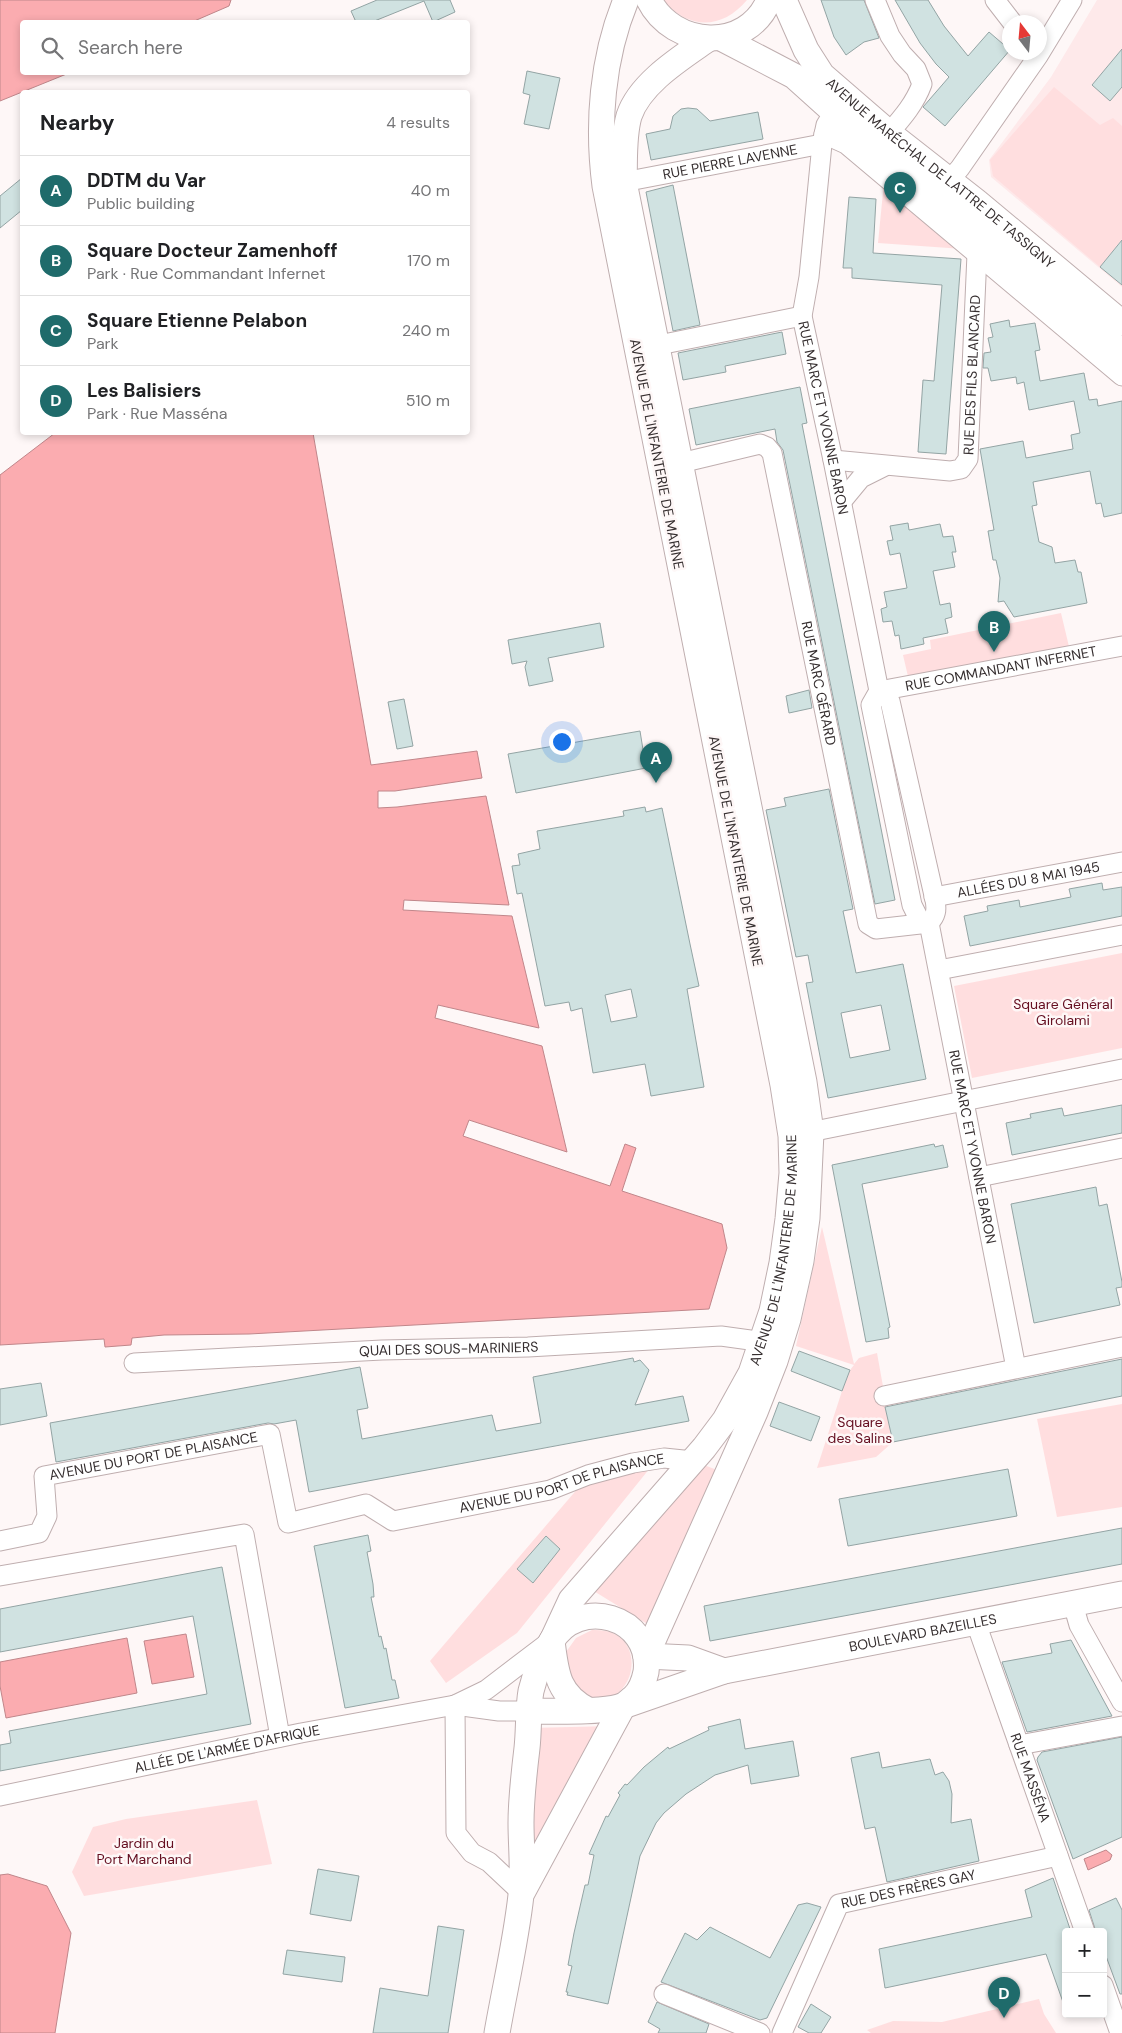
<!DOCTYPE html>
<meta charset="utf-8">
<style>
:root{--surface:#fff;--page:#f6f6f6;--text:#202124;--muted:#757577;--line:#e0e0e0;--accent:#1f6b6b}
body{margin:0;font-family:"DM Sans",sans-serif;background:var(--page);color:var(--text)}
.controls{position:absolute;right:15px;bottom:15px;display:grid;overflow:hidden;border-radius:5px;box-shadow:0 2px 8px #0003}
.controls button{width:45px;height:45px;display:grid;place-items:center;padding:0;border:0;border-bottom:1px solid var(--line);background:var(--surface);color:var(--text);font:25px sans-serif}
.compass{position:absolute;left:1002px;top:15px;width:45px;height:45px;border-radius:50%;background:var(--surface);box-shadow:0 2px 8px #0003;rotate:344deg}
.you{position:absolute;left:561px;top:741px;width:18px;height:18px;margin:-12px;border:4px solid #fff;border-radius:50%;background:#1a73e8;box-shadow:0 0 0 8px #1a73e833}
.badge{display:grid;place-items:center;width:32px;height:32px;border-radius:50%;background:var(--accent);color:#fff;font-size:16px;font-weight:700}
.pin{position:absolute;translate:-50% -41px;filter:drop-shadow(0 1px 2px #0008)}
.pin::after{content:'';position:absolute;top:26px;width:18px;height:15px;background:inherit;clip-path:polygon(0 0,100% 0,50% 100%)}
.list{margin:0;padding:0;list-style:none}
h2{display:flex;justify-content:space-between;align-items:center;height:65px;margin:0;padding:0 20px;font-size:21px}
h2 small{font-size:16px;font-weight:400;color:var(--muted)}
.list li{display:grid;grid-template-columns:32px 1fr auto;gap:15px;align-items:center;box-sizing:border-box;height:70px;padding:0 20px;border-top:1px solid var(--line)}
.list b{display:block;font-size:19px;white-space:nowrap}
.list p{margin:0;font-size:16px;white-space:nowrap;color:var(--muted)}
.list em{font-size:16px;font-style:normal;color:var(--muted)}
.icon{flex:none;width:28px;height:28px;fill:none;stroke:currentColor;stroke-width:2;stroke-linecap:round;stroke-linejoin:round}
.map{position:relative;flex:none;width:1122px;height:2033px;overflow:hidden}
.search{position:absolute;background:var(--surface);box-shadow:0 2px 8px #0003;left:20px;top:20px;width:450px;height:55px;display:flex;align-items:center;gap:12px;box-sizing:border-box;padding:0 18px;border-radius:5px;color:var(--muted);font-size:19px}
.panel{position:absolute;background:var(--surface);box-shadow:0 2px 8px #0003;left:20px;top:90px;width:450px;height:345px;border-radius:5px}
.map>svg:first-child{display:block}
.built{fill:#fee9ea}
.green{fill:#ffdedf}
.water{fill:#fbacb0;stroke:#c0868a}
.building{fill:#d0e2e1;stroke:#93a4a4;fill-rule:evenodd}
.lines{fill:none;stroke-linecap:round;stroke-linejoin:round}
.minor-casing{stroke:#bfaeaf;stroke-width:21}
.major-casing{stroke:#bfaeaf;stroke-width:27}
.minor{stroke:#fff;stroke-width:19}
.major{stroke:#fff;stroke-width:25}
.labels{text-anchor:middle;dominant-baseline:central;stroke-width:5;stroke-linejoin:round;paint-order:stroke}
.street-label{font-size:14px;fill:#362f30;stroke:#fef7f7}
.park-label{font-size:14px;fill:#650f21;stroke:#fef7f7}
</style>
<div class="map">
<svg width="1122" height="2033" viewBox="0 0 1122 2033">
<rect width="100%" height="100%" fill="#fef7f7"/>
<!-- built -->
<path class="built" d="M1097,0H1122V287L991,177L989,160L1051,77Z"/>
<!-- green -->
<path class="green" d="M663,0H747C722,30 688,30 663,0Z
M1054,87L1100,125L1113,118L1122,126V239L1100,267L993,176L990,160Z
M884,182L963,249L878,243Z
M1061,613L1071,655L910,685L903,655L931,649L930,640Z
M1122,953V1048L972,1078L954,986Z
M822,1227L854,1364L859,1358L877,1353L893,1442L876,1457L817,1468L842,1391L850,1370L854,1365L796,1346Z
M1122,1404V1507L1057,1517L1037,1419Z
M693,1461L728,1474L657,1630L584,1585Z
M650,1468L517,1633L446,1683L430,1661L585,1480Z
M592,1630C654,1627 636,1714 588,1697C582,1695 577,1690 572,1686L566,1652L576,1638Z
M612,1726L547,1847L521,1844L529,1728Z
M257,1800L272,1864L84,1896L72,1872L93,1827L126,1819Z
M1039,1999L1044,2014L1056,2033H871L867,2030L893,2021L942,2022Z"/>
<!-- water -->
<path class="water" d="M0,0H231L229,6L192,22H22V72L69,73L0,101Z
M55,433H313L371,765L477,751L482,778L395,791H378V808L397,807L486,796L509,905L404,900L403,910L512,916L539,1028L438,1005L435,1018L542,1046L567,1152L469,1120L463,1136L610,1186L625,1144L636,1148L622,1191L722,1224L727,1248L709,1309L249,1334L164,1335L132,1338L131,1345L105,1347L104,1339L0,1345V475Z
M186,1634L194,1677L152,1684L144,1641Z
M127,1638L137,1693L6,1718L0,1686V1662Z
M1106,1850L1112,1855L1110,1860L1088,1870L1084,1859Z
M8,1874L47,1886L71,1933L55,2033H0V1875Z"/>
<!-- building -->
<path class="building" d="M377,0H450L455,12L433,22L424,1L372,22H356L351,11Z
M821,0H864L879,38L864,42L846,55L834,37Z
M895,0H928L944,26L968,56L989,32L1010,50L945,126L923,107L949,77L936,64L920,43Z
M1122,49V87L1110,101L1092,85Z
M527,71L560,78L549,129L524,124L530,95L523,93Z
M688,108L697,109L710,121L758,112L763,139L651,160L646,134L670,129L673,116L681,109Z
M22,178V210L0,228V196Z
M673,185L700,325L673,331L646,192Z
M849,197L876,199L873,253L961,259L946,454L918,452L923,380L934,381L942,285L852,278V268H843Z
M1122,240V285L1100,267Z
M1009,320L1010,327L1035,323L1040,350L1035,351L1040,381L1084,373L1089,400L1097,399L1098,406L1122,401V513L1104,517L1101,503L1096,504L1090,471L1033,482L1037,505L1032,506L1039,542L1052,547L1055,563L1075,560L1078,572H1081L1087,603L1014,617L1004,601L998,602L1000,578L996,560H993L988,531L994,530L980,449L1023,441L1026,458L1073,449L1071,435L1080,433L1074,401L1029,410L1024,382L1017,384L1016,377L991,381L988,368H983L984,353L991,352L988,338L993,337L990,324Z
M782,332L786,354L725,366L726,372L683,380L678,353Z
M800,387L807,423L802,424L895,900L875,904L783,450L777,442L775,429L696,445L689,409Z
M908,523L909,530L940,524L943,537L953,536L956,552H952L955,567L933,571L940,605L950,603L952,617L945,619L948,633L923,638L924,644L901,649L899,635L895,636L892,621L883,622L881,609L887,607L884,592L907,588L900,553L890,555L887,541L893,540L890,526Z
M600,623L604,647L548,658L553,681L529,686L525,667L527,661L512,664L508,640Z
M809,690L812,708L789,713L786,696Z
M404,699L413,746L397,749L388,702Z
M640,731L646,768L516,793L508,754Z
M829,789L853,909L843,911L856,973L903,964L926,1079L828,1098L806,983L813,982L808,955L796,957L766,810L786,806L784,798ZM881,1005L890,1050L850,1058L841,1013Z
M645,807L646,812L662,808L690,944L699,986L687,989L704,1087L651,1096L645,1064L593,1073L582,1008L571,1011L569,1002L545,1006L522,893L517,894L512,866L520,865L518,854L540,849L537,831L624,816L623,811ZM631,989L637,1017L611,1022L605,995Z
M1102,883L1103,890L1122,887V916L970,946L964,916L988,911L987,906L1019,900L1020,907L1071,897L1069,889Z
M1122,1105V1133L1012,1155L1006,1123L1031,1118L1030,1114L1062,1108L1064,1116Z
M934,1144L935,1147L943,1145L948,1167L862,1184L890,1327L888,1328L889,1338L866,1342L832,1165Z
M1096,1187L1099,1206L1107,1204L1122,1282V1287L1116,1288L1120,1305L1034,1323L1011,1204Z
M799,1351L850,1370L842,1391L791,1371Z
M633,1358L634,1362L640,1360L649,1370L635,1405L683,1396L689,1421L309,1492L296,1420L274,1424L268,1423L56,1462L50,1423L360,1367L368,1408L357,1410L362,1439L492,1415L496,1431L541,1423L533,1377Z
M1122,1359V1396L893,1442L885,1407Z
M41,1383L47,1416L0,1425V1389Z
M779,1402L820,1417L811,1441L770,1426Z
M1008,1469L1017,1516L848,1546L839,1499Z
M1122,1528V1564L710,1641L704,1606Z
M368,1535L371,1551L367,1552L373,1584L374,1597H371L379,1637L381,1636L384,1649L386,1648L392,1680H395L399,1698L345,1708L314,1546Z
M546,1536L560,1549L533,1583L517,1569Z
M222,1567L251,1724L0,1771V1745L11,1743L9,1731L207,1694L193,1616L0,1652V1609Z
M1071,1640L1112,1716L1027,1732L1002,1662L1052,1653L1050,1644Z
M740,1719L745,1749L793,1741L799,1776L751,1784L748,1765L715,1775L686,1794L664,1813L656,1823L640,1856L608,2004L567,1995L568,1992H566L572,1966L568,1965L574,1933L585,1885H588L594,1855L589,1854L606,1816L608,1817L620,1795L618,1793L625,1784L627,1785L644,1767L668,1747L669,1749L709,1730L708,1727Z
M1122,1737V1837L1073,1859L1037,1760L1038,1757L1042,1752Z
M879,1752L882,1768L930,1759L935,1775L943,1772L949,1781L952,1794L951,1823L971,1819L979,1861L887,1882L875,1827L865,1829L851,1758Z
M318,1869L359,1876L351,1921L310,1914Z
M1053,1878L1071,1932H1066V2005H1064L1046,1954L885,1988L879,1949L1032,1917L1025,1890Z
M1116,1898L1122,1910V1994H1120L1103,1948V1932H1096L1089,1910Z
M807,1903L821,1907L767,2018L760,2020L661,1982L685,1933L697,1940L710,1927L770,1958L798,1905Z
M438,1926L464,1930L448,2033H373L380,1988L428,1996Z
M287,1950L345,1957L342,1982L283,1974Z
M657,2002L709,2024L706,2033H658L660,2029L648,2022Z
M811,2004L831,2017L821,2033H809L798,2027Z"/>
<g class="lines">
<!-- minor casing -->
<g class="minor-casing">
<g id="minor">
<path d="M875,0L890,36L902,54L916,69L922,84C915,103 903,117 889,133"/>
<path d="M995,0L1012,22"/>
<path id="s1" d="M834,112L826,125L822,144L809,277L802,316L833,460L879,691L890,701L935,900C937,910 936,916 929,923"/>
<path d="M824,134L846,144L1122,376"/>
<path d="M937,178L949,181L960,168L1038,56L1072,0"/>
<path id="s2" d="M613,184L822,144"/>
<path d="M644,348L802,316"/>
<path id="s3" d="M833,460L950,471L961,469L968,459L977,254L979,246"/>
<path id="s4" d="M668,466L760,444L767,447L772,453L868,924L876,929L929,923"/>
<path d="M842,501L861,478L885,466"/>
<path id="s5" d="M879,691L1122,646"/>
<path d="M879,691L871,705L912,905L919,919L929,923"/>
<path id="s6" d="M934,897L1122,862"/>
<path id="s7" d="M929,923L1016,1368"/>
<path d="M939,970L1122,935"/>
<path d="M800,1134L1122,1069"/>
<path d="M979,1177L1122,1148"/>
<path id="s8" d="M134,1363L382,1350L528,1347L721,1336L750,1340L762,1345"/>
<path d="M884,1396L1122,1347"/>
<path id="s9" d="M0,1541L39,1533L47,1516L44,1476L270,1434L288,1523L366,1504L393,1521L550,1490L588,1475L633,1463L664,1458L693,1461"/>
<path d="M0,1576L244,1534L280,1737"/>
<path d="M1073,1604L1079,1625L1122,1702"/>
<path id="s10" d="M976,1623L1085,1932"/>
<path d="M455,1705L456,1833L472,1853L489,1862L522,1893"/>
<path d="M455,1705L486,1690L549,1642"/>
<path d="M1019,1745L1122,1726"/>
<path id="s11" d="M0,1796L301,1733L455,1705L499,1711H530"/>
<path d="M1103,1985L1120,2033"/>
<path d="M664,1994L760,2033"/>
<path id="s12" d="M782,2033L839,1904L1058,1856"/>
</g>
</g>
<!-- major casing -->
<g class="major-casing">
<g id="major">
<path d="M649,0C673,48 747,53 769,0"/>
<path id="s13" d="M784,0L806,50L822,75L889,133L977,202L1122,323"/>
<path d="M721,38L794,76L834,112L1122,352"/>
<path id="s14" d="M552,1641L571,1600L704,1448L725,1420L751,1373L772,1311L782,1263L788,1219L792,1173L791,1136L783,1085L605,186C597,124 602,58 626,0"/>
<path d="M552,1641C556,1672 557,1694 588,1710"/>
<path d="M646,1656L755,1412L775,1361L788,1319L801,1261L807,1218L811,1132L804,1082L624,182C625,161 623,137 629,116C640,83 681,58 708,39"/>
<path d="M646,1656L688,1658L724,1671"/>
<path id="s15" d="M626,1705L724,1671L1122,1594"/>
<path d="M523,1891L623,1706"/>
<path d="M497,2033C505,1987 516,1941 521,1895C524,1872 521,1847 521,1823C521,1798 524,1773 527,1748C529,1731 528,1707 531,1691C535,1675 542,1657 551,1642C578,1595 653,1616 646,1672C644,1682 641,1691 633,1698C630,1700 627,1703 624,1705C609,1713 550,1711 530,1711"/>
</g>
</g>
<!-- minor -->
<use href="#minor" class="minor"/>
<!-- major -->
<use href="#major" class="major"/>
</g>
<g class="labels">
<!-- street labels -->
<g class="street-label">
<text stroke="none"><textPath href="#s2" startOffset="119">RUE PIERRE LAVENNE</textPath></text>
<text stroke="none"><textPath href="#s13" startOffset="238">AVENUE MARÉCHAL DE LATTRE DE TASSIGNY</textPath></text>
<text stroke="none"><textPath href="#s3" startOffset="225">RUE DES FILS BLANCARD</textPath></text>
<text stroke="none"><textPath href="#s1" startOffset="312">RUE MARC ET YVONNE BARON</textPath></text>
<text transform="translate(657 454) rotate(79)">AVENUE DE L'INFANTERIE DE MARINE</text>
<text stroke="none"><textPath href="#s5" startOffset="124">RUE COMMANDANT INFERNET</textPath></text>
<text stroke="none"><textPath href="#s4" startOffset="345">RUE MARC GÉRARD</textPath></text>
<text transform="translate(736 851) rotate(79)">AVENUE DE L'INFANTERIE DE MARINE</text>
<text stroke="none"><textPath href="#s6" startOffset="96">ALLÉES DU 8 MAI 1945</textPath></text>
<text stroke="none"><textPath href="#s7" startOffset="228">RUE MARC ET YVONNE BARON</textPath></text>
<text stroke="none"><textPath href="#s14" startOffset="462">AVENUE DE L'INFANTERIE DE MARINE</textPath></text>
<text stroke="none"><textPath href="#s8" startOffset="315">QUAI DES SOUS-MARINIERS</textPath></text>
<text stroke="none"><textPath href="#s9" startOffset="210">AVENUE DU PORT DE PLAISANCE</textPath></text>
<text stroke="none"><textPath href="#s9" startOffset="705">AVENUE DU PORT DE PLAISANCE</textPath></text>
<text stroke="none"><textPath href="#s15" startOffset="306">BOULEVARD BAZEILLES</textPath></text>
<text stroke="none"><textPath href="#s11" startOffset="232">ALLÉE DE L'ARMÉE D'AFRIQUE</textPath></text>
<text stroke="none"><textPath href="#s10" startOffset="164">RUE MASSÉNA</textPath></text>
<text stroke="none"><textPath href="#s12" startOffset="212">RUE DES FRÈRES GAY</textPath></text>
</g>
<!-- park labels -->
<g class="park-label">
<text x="1063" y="1004">Square Général<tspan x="1063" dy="16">Girolami</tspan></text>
<text x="860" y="1422">Square<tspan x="860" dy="16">des Salins</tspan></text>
<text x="144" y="1843">Jardin du<tspan x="144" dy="16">Port Marchand</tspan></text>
</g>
</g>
</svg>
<div class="controls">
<button>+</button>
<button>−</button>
</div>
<svg class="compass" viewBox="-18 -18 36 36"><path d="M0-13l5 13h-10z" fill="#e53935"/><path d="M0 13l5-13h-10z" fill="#757577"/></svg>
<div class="you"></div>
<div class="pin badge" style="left:656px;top:783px">A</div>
<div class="pin badge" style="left:994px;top:652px">B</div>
<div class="pin badge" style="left:900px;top:213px">C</div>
<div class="pin badge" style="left:1004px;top:2018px">D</div>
<div class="search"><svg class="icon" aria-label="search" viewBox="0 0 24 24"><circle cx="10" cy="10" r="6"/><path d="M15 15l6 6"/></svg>Search here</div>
<section class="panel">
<h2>Nearby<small>4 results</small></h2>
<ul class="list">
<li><span class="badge">A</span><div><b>DDTM du Var</b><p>Public building</p></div><em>40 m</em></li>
<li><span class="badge">B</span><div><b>Square Docteur Zamenhoff</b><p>Park · Rue Commandant Infernet</p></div><em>170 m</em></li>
<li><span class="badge">C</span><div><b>Square Etienne Pelabon</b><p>Park</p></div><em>240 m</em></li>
<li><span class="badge">D</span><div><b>Les Balisiers</b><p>Park · Rue Masséna</p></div><em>510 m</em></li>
</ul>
</section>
</div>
